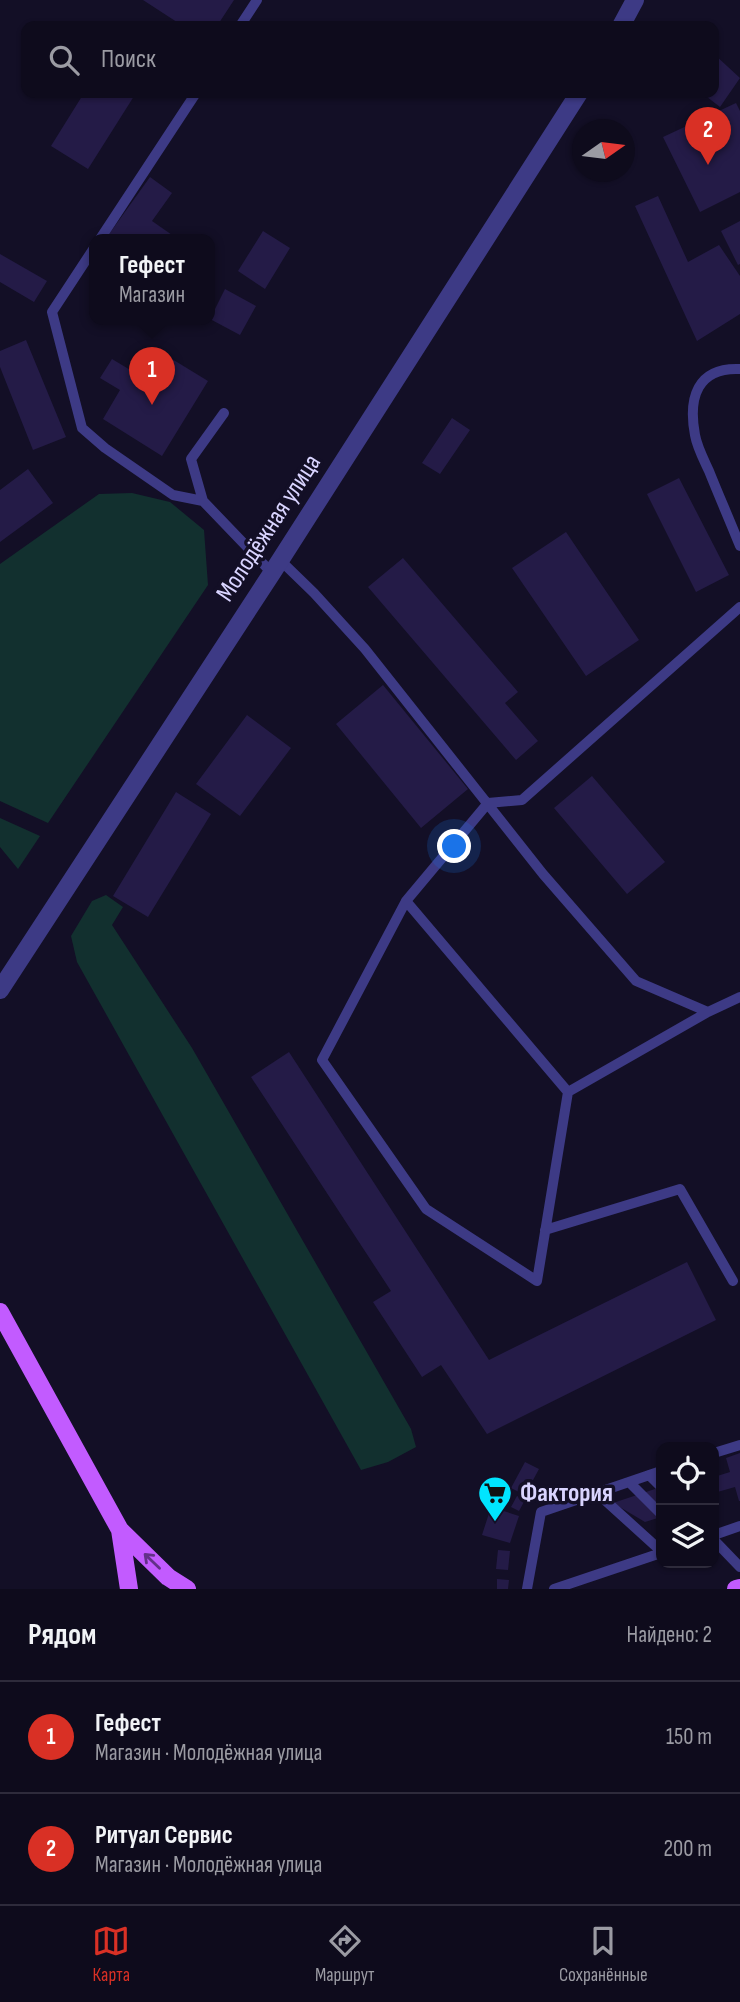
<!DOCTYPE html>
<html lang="ru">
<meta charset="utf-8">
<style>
:root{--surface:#0e0b1c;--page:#171425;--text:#f1f3f6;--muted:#9b9ba3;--line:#2e2b3b;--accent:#d93025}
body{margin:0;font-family:"Sofia Sans Condensed",sans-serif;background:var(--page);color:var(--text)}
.controls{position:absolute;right:21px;bottom:21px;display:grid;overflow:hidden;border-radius:14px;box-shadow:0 2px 5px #0004}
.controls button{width:63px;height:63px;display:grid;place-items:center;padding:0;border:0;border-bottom:2px solid var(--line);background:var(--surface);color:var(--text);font:35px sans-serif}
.compass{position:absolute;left:572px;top:119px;width:63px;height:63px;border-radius:50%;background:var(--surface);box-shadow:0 2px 5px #0004;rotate:76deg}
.you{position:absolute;left:455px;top:847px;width:24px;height:24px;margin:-18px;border:5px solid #fff;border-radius:50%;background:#1a73e8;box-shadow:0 0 0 10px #1a73e833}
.badge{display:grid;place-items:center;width:46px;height:46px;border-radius:50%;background:var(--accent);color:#fff;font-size:23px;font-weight:700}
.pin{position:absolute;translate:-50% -58px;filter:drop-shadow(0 2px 4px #0008)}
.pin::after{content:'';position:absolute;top:37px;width:24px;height:21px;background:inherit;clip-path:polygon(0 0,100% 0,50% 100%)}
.popup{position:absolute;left:89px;top:234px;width:126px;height:91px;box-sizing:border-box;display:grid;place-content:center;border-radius:14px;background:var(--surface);filter:drop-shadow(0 2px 5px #0005);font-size:23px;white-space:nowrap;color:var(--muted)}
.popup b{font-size:26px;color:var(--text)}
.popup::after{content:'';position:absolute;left:50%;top:100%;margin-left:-14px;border:14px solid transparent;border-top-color:var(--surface)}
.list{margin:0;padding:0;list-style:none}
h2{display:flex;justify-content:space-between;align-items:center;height:91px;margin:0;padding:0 28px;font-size:30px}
h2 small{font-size:23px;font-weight:400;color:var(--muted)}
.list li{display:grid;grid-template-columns:46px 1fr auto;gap:21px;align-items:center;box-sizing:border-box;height:112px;padding:0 28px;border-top:2px solid var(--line)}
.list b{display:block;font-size:26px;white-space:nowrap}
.list p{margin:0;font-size:23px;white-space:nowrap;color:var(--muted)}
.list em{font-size:23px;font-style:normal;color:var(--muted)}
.icon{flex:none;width:38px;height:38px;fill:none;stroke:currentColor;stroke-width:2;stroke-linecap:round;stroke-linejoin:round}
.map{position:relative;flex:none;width:740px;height:1589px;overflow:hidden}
.search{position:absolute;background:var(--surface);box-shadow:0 2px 5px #0004;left:21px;right:21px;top:21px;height:77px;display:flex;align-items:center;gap:18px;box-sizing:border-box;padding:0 24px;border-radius:14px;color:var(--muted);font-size:26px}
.sheet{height:315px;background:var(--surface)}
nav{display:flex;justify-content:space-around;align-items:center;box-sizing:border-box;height:98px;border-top:2px solid var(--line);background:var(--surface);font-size:19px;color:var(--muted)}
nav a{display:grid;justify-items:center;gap:4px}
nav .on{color:var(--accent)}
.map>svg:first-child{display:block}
.green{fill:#12302f}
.building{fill:#241b47}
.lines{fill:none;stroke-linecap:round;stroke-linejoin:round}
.service{stroke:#3d3a85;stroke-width:10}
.minor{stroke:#3d3a85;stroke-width:18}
.primary{stroke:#c25bff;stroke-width:18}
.oneway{stroke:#623188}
.labels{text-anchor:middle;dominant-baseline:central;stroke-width:7;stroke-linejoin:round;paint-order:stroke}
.street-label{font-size:26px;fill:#d9d4ff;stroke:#130f26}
.poi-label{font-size:26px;font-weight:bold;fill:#d9d4ff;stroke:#130f26;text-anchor:start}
</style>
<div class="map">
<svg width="740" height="1589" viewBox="0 0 740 1589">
<rect width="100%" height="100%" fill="#130f26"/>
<!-- green -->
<path class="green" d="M132,493L170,502L204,530L208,585L48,823L0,801V564L99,494Z
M0,818L40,836L18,869L0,847Z
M106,895L123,907L112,925L192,1048L411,1429L416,1447L388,1462L361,1470L77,962L71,936L92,901Z"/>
<!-- building -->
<path class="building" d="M143,0H234L217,26H183Z
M714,54L740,78L720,107L702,93H714Z
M84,93H136L88,169L51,146Z
M736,103L740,111V192L700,212L663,137Z
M150,177L172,193L152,221L175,237L145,239L141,236L139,239H110L107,237Z
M658,196L688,262L719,245L740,276V314L697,341L635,206Z
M740,221V264L738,265L721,231Z
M263,231L290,248L265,289L238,271Z
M0,254L47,281L34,302L0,282Z
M225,289L256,306L240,335L210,319Z
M26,340L66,437L33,450L0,367V351Z
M154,348L208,381L162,456L103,419L120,390L100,378L112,359L137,374Z
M452,418L470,430L440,474L422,463Z
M28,469L53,503L0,542V490Z
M679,478L729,575L696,592L647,494Z
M566,532L639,640L586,676L512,568Z
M403,558L518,692L505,703L538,741L516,760L368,587Z
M383,685L468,789L421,828L336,724Z
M247,715L291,748L240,816L196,784Z
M592,776L665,862L627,894L554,808Z
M176,792L211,814L148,917L113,896Z
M289,1052L489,1360L687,1262L716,1320L487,1434L441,1365L422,1377L373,1302L391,1291L251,1077Z
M740,1453V1501H739L735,1487L714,1493V1477L730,1472L726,1458Z
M525,1462L539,1469L525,1495L511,1488Z
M661,1487V1517L645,1522L613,1503Z
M517,1496L525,1500L519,1511L511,1507Z
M491,1507L519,1516L510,1543L482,1535Z
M498,1550L510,1551L508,1570L496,1569Z
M497,1579L509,1580L508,1589H497Z"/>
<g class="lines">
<!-- service -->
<path class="service" d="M240,26L257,0
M100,239L196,93
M94,248L52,312L82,428L105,448L173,495L203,501
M740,369C697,367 688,398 695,435C697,447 704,460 709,471C719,496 730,521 740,546
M224,413L191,459L203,501L272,573
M280,560L314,593L365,649L543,874L636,981L708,1012L740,997
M406,901L322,1060L426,1209L537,1281L568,1092
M708,1012L568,1092L406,901L488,803L522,800L740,607
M545,1230L680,1189L733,1281
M714,1453L740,1445
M649,1475L661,1487
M629,1482L661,1514
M597,1493L661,1551
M714,1535L740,1526
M714,1540L740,1567
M527,1589L541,1512L661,1471
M554,1589L661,1553"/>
<!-- minor -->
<path class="minor" d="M621,26L635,0
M0,990L272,573L579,93"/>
<!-- primary -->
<path class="primary" d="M0,1312L120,1530L168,1577L187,1589
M120,1530L129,1589
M736,1589L740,1588"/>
</g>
<!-- one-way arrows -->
<defs><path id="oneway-shaft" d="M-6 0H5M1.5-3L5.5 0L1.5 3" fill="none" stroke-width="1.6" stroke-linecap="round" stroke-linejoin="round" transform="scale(1.75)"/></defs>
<use class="oneway" href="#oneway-shaft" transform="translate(152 1561) rotate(-136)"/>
<!-- icons -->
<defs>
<g id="supermarket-pin" transform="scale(1.75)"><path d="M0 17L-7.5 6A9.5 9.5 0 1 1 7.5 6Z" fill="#00e5ff" stroke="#130f26"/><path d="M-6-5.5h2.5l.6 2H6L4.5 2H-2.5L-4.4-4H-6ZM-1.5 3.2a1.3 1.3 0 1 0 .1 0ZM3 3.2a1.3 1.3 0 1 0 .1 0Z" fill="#111"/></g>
</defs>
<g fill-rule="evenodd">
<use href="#supermarket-pin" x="495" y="1493"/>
</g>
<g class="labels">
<!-- street labels -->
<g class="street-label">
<text transform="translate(269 528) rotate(-57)">Молодёжная улица</text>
</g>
<!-- poi labels -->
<g class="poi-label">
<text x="520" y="1493">Фактория</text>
</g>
</g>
</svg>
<div class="controls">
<button><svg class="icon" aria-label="locate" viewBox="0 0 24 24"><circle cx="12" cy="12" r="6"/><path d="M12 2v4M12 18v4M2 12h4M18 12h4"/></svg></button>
<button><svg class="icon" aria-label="layers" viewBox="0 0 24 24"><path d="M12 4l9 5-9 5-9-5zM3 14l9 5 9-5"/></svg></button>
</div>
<svg class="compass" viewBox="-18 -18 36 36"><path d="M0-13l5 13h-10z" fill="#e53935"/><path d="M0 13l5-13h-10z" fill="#9b9ba3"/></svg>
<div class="you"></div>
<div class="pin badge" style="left:152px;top:405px">1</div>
<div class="popup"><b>Гефест</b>Магазин</div>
<div class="pin badge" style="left:708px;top:165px">2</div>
<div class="search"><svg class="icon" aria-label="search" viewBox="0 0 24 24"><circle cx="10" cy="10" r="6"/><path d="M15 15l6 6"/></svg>Поиск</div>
</div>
<section class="sheet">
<h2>Рядом<small>Найдено: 2</small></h2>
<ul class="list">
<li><span class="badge">1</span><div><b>Гефест</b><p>Магазин · Молодёжная улица</p></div><em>150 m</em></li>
<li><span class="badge">2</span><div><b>Ритуал Сервис</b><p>Магазин · Молодёжная улица</p></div><em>200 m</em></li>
</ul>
</section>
<nav>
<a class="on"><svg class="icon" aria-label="map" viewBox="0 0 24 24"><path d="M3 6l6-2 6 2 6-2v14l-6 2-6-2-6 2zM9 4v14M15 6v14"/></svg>Карта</a>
<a><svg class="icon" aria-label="directions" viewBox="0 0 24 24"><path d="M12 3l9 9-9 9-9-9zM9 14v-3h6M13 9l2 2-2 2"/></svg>Маршрут</a>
<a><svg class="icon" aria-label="saved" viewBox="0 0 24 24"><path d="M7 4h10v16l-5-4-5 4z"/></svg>Сохранённые</a>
</nav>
